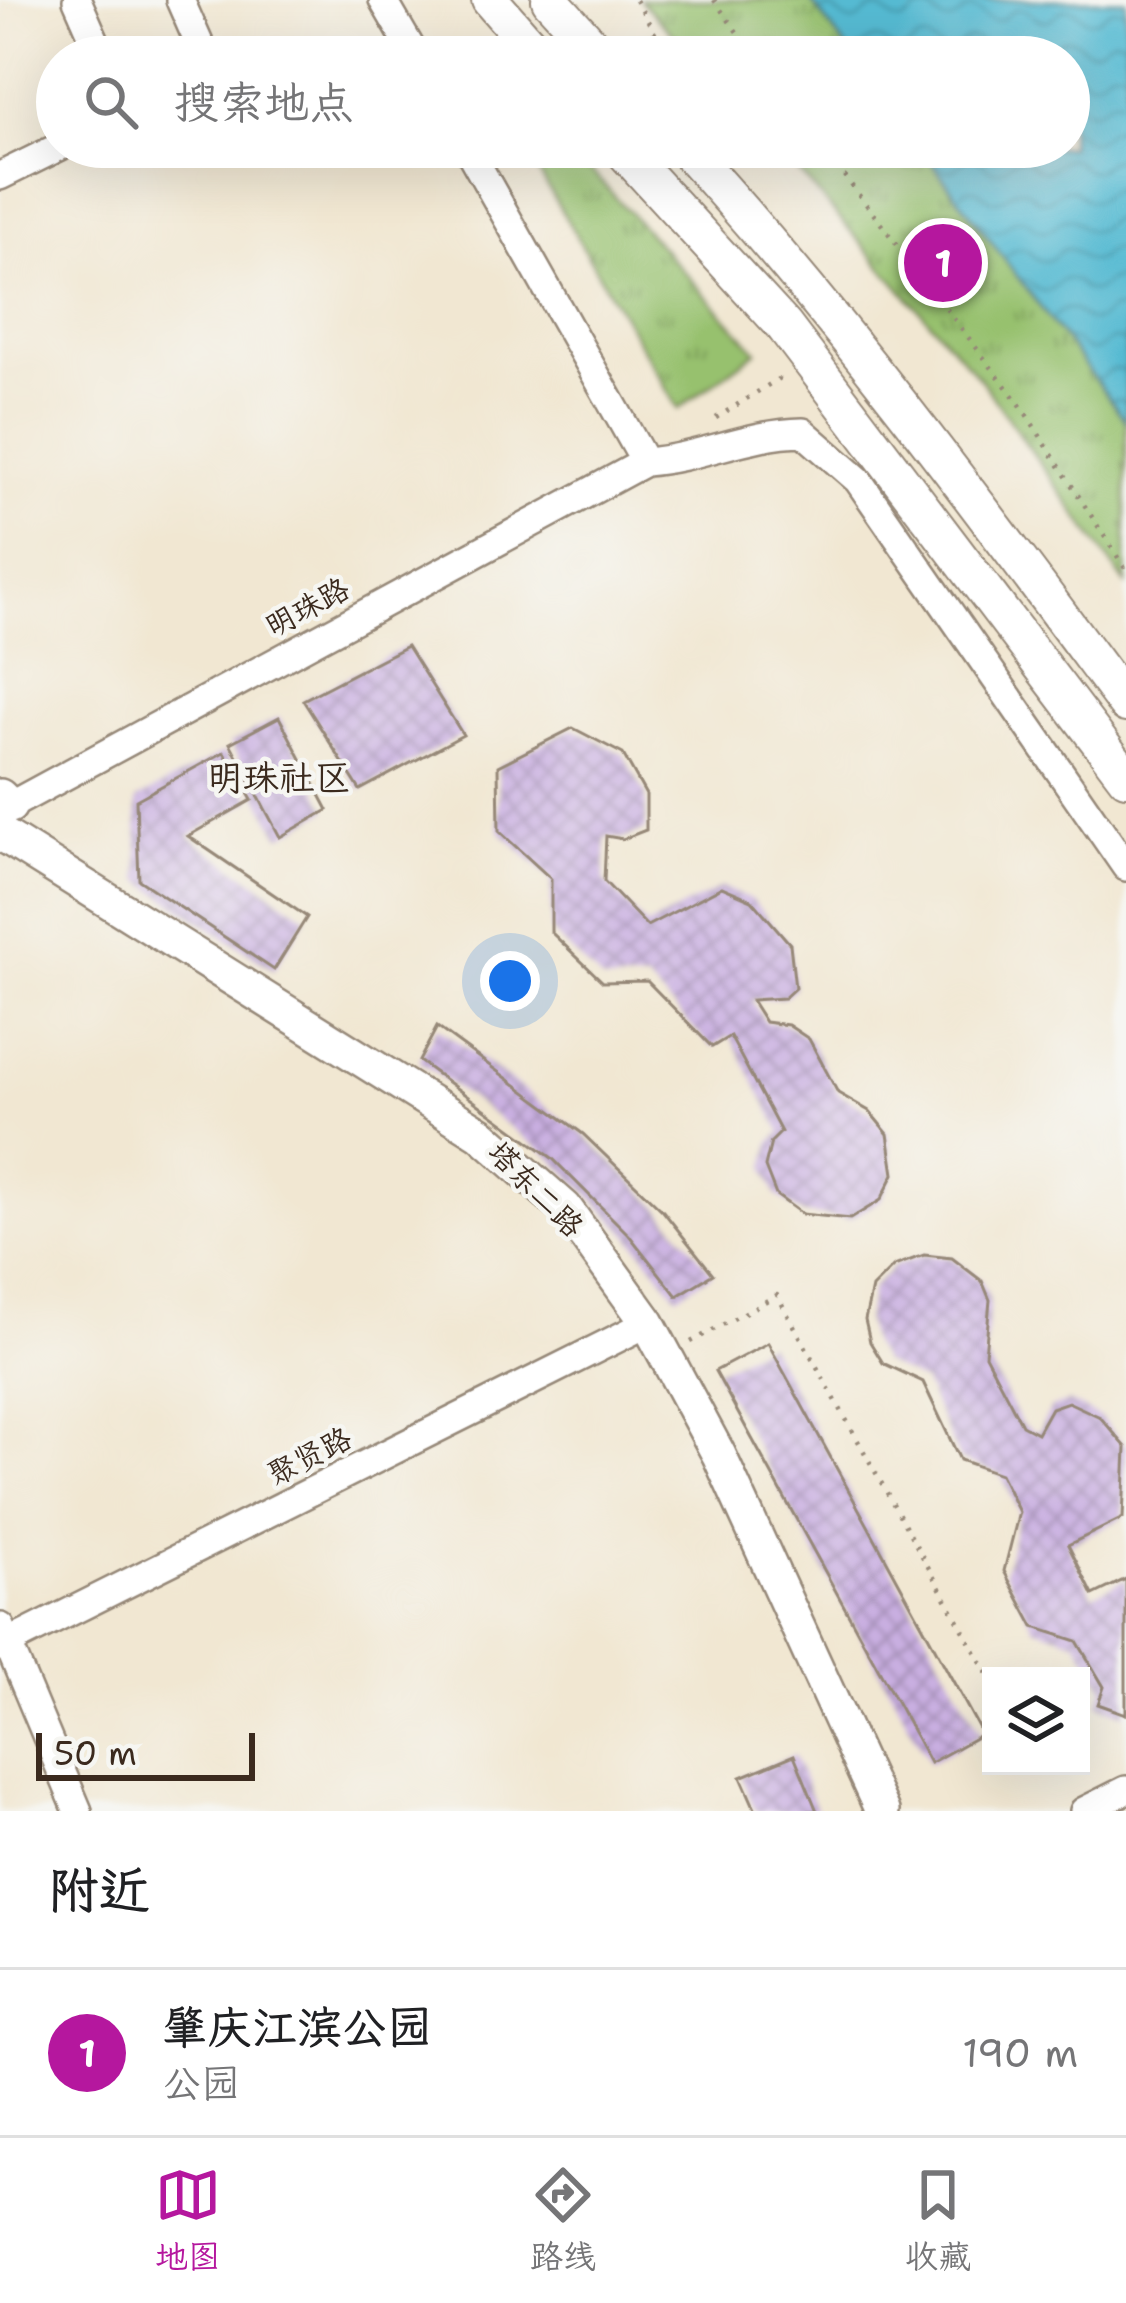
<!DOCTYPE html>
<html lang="zh">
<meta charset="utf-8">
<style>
:root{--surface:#fff;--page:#f6f6f6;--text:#202124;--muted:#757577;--line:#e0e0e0;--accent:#b5179e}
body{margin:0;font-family:"Shantell Sans","LXGW WenKai TC",sans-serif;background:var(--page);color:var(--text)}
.controls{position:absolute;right:36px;bottom:36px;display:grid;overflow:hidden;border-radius:0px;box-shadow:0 12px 48px #0002}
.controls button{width:108px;height:108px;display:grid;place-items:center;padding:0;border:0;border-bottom:3px solid var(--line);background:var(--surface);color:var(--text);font:60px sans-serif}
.scale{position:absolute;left:36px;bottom:30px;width:219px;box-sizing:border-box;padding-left:12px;border:6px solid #3b2a1e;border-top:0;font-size:33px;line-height:42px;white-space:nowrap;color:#3b2a1e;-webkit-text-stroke:9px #f6f6f2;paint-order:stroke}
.you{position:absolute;left:510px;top:981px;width:42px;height:42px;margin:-30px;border:9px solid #fff;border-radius:50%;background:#1a73e8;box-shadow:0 0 0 18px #1a73e833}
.badge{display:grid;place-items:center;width:78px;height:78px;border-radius:50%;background:var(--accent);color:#fff;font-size:39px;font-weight:700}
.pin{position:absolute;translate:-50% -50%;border:6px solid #fff;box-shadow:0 3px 12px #0006}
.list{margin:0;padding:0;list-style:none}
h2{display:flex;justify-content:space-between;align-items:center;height:156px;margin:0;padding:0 48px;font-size:51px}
h2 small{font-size:39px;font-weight:400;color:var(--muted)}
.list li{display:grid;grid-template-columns:78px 1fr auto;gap:36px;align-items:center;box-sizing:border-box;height:168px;padding:0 48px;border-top:3px solid var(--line)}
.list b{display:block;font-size:45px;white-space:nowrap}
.list p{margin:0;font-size:39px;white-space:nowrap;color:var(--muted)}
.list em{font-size:39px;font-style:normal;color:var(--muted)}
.icon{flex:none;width:66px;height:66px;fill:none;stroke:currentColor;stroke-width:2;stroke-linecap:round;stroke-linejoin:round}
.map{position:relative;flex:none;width:1126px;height:1811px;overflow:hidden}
.search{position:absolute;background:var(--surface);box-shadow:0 12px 48px #0002;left:36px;right:36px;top:36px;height:132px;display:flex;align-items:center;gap:30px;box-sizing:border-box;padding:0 42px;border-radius:66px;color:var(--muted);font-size:45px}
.sheet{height:324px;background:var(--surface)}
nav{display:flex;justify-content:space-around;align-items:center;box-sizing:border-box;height:168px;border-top:3px solid var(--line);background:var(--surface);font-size:33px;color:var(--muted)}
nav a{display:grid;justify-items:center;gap:6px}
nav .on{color:var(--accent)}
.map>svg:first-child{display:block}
.grass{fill:url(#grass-tufts);stroke:#697646;stroke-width:3}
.water{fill:url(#water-waves);stroke:#487278;stroke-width:3}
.building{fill:url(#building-cross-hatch)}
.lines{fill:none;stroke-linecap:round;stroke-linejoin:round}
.minor-casing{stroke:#968878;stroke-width:32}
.tertiary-casing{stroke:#968878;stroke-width:38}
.secondary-casing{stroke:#968878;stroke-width:40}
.path{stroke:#968878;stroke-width:4.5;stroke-dasharray:3 9;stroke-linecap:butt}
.minor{stroke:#fff;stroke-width:27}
.tertiary{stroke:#fff;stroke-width:33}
.secondary{stroke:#fff;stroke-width:36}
.labels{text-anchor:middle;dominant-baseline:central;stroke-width:9;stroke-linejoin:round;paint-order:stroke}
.street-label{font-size:30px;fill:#3b2a1e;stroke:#f6f6f2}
.quarter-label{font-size:36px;fill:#3b2a1e;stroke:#f6f6f2}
</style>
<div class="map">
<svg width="1126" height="1811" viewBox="0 0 1126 1811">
<defs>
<pattern id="grass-tufts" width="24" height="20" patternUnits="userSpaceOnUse" patternTransform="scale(3)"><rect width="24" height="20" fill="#97c16e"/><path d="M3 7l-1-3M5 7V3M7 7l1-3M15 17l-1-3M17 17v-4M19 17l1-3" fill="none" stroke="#7c9d5a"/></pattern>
<pattern id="water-waves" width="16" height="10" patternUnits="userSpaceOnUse" patternTransform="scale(3)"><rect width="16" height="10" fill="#54bad2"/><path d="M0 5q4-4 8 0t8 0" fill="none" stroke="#4797aa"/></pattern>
<pattern id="building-cross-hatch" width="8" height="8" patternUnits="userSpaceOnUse" patternTransform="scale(3)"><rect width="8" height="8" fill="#c9afe1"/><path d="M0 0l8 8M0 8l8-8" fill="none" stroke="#a48fb6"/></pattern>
</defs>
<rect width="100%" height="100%" fill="#f6f6f2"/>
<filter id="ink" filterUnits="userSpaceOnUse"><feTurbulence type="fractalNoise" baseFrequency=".00833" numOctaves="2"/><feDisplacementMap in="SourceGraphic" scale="24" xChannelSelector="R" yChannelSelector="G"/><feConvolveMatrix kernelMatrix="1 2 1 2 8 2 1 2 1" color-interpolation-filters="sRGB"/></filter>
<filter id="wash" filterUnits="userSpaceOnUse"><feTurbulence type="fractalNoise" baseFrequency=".004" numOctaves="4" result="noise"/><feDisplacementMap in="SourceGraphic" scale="48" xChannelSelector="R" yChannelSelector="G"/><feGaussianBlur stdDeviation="2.7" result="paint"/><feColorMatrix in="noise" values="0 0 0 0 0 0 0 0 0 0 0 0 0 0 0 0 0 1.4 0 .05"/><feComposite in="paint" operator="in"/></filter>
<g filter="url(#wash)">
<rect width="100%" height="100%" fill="#f1e7d2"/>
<!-- grass -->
<path class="grass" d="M640,0H810L853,57H695Z
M524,147H569L757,351L678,409Z
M777,147H920L1126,421V584L981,380Z"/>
<!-- water -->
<path class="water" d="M810,0H1126V421L920,147H1069V57H853Z"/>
<g id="blocks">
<!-- building -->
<path class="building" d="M407,646L463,735L360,790L303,700Z
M279,717L328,810L280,837L230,743Z
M573,728L623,754L646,795V830L623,839L606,836L604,881L647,926L722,887L752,900L790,944L795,988L784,998L751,1000L765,1022L788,1025L809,1039L838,1093L869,1111L888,1134L894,1174L881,1200L850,1219L802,1214L776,1195L765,1167L771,1142L781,1132L730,1036L712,1047L647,981L603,982L551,932V879L499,831L498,766Z
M224,752L252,800L188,836L307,917L274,970L139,880L136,800Z
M437,1027L583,1134L663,1211L713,1274L677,1296L629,1235L552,1158L419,1061Z
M924,1255L952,1258L982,1281L990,1300L985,1355L1022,1425L1037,1433L1051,1408L1068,1402L1100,1417L1126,1447L1123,1518L1068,1545L1093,1595L1126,1579V1714L1098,1704L1104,1687L1077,1641L1034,1627L1004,1571L1019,1512L1000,1474L960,1460L923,1382L883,1363L870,1342L865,1320L872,1288L894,1266Z
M768,1343L982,1734L930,1763L715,1371Z
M794,1755L817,1811H756L741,1777Z"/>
</g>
</g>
<g filter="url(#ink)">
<use href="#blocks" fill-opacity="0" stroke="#968878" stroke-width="3"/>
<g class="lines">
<!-- minor casing -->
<g class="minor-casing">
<path id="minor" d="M77,0L102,57
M180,0L205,57
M383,0L416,57
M467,147L645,462
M0,176L59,147
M0,811L645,462C700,458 748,433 803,432L858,480L1126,867
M1,1627L78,1811
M0,1647L648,1323
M1084,1811L1126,1790"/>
</g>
<!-- tertiary casing -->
<g class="tertiary-casing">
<path id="tertiary" d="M0,796L10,806
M0,833L481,1134L565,1208L648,1323L719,1455L882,1811"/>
</g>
<!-- secondary casing -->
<g class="secondary-casing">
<path id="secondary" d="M490,0L540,57
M550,0L602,57
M620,147L784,326L1126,777
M684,147C845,323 984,513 1126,704"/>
</g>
<!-- path -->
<path class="path" d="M636,0L657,37
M714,0L755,57
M822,147L1021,406L1126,570
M716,418L778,379V373
M691,1342L777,1295L991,1680"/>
<!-- minor -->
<use href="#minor" class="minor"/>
<!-- tertiary -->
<use href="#tertiary" class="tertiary"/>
<!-- secondary -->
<use href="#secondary" class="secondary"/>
</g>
</g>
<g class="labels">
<!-- street labels -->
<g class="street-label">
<text transform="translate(307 607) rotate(-28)">明珠路</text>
<text transform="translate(536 1189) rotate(45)">塔东二路</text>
<text transform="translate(309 1456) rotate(-27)">聚贤路</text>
</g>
<!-- quarter labels -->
<g class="quarter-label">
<text x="279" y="777">明珠社区</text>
</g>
</g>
</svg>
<div class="controls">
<button><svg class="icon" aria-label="layers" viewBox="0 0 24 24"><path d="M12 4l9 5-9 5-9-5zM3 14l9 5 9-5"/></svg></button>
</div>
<div class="scale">50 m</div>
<div class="you"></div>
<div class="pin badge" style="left:943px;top:263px">1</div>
<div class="search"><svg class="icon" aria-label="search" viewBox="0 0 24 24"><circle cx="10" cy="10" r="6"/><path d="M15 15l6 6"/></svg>搜索地点</div>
</div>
<section class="sheet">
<h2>附近<small></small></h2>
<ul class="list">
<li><span class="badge">1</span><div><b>肇庆江滨公园</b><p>公园</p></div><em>190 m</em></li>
</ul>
</section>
<nav>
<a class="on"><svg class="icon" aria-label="map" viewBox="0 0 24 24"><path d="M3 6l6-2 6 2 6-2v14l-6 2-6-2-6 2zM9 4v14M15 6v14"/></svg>地图</a>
<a><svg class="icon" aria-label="directions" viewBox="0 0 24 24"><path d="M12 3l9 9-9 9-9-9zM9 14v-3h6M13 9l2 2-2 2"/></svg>路线</a>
<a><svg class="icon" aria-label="saved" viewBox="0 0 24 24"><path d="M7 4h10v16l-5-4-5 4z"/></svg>收藏</a>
</nav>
